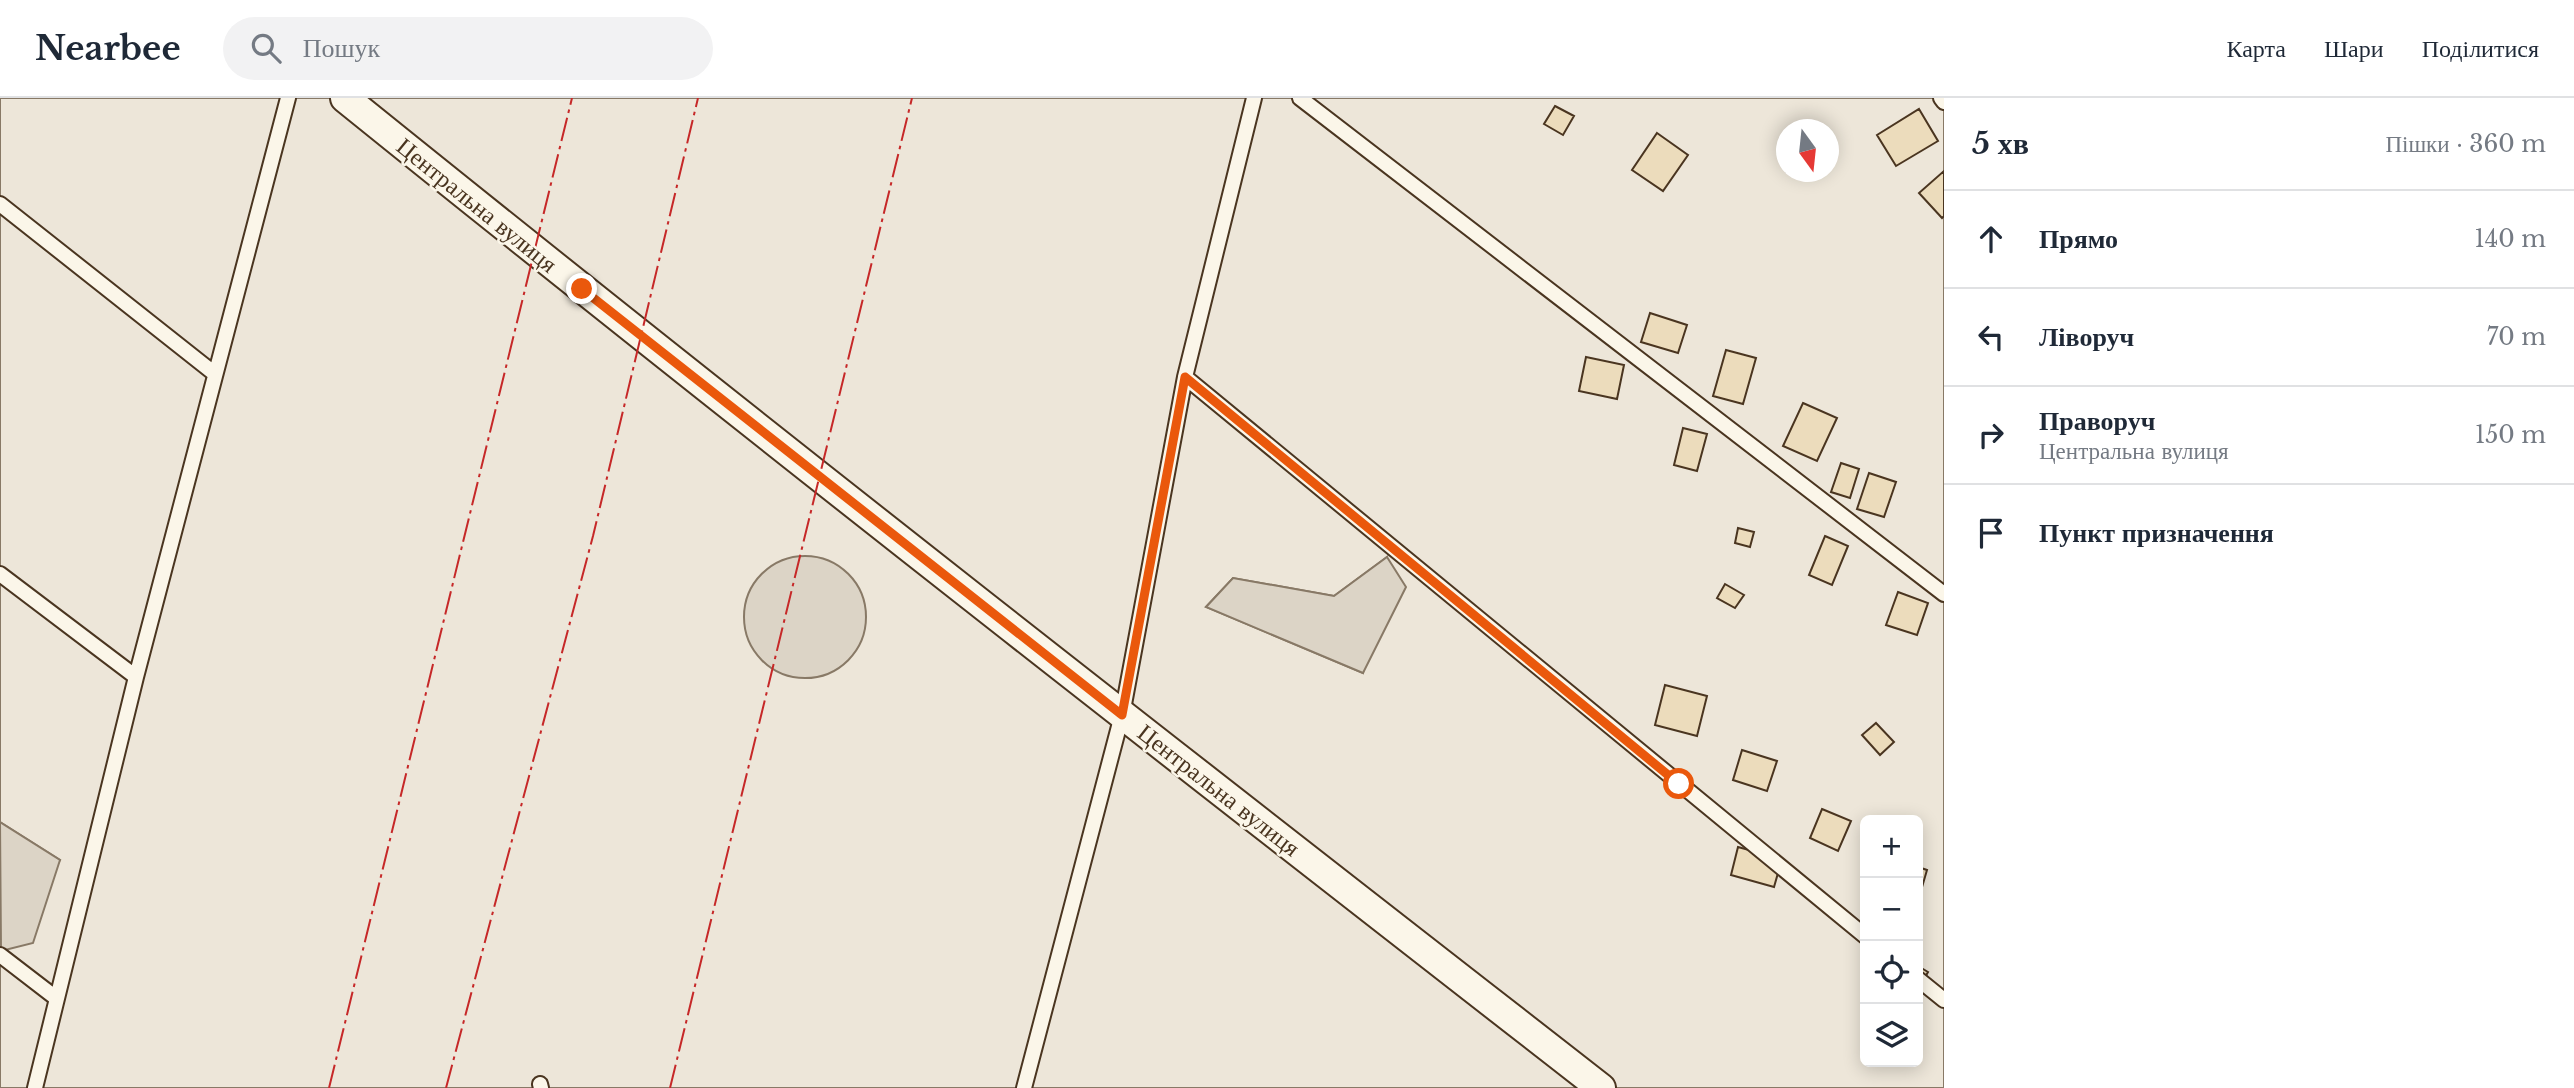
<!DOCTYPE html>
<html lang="uk">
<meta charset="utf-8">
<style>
:root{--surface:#fff;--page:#f2f2f3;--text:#1f2937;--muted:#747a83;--line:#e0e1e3}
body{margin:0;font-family:"Libre Baskerville",serif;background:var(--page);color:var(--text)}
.controls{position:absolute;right:21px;bottom:21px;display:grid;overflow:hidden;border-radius:10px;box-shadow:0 4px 18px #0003}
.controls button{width:63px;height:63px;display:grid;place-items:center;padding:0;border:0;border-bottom:2px solid var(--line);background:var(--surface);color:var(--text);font:35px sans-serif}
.compass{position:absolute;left:1776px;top:21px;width:63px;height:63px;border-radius:50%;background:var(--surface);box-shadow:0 4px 18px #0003;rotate:165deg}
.stop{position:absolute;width:21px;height:21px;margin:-16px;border:5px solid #ea580c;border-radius:50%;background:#fff}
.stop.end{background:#ea580c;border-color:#fff;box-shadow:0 2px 7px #0008}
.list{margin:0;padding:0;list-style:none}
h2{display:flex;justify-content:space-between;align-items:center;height:91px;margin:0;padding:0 28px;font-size:30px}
h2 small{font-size:23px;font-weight:400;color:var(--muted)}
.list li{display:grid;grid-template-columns:46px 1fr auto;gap:21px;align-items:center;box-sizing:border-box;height:98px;padding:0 28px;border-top:2px solid var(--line)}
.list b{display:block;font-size:26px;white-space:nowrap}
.list p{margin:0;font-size:23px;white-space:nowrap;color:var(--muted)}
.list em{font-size:23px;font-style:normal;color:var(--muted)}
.icon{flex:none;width:38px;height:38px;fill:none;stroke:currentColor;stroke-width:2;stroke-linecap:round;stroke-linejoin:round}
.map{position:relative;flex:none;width:1944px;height:990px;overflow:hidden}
header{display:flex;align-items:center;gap:42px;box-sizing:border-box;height:98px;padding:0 35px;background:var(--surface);border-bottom:2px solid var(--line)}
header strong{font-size:33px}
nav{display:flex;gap:38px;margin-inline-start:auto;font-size:24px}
.search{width:490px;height:63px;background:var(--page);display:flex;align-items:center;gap:18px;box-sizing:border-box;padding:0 24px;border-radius:38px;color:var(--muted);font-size:26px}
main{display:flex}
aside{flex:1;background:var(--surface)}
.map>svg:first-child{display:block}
.green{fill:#ede6d9;stroke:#887966;stroke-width:2;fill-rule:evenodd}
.water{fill:#dcd4c6;stroke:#887966;stroke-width:2}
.building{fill:#ecdcbc;stroke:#4a3520;stroke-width:2}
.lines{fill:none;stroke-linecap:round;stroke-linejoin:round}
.lane-casing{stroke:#4a3520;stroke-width:18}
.street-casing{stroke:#4a3520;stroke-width:32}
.lane{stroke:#fbf6e9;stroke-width:14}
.street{stroke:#fbf6e9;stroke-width:28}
.power{stroke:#c62828;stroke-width:2;stroke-dasharray:24 5 3.5 5;stroke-linecap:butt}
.route{stroke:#ea580c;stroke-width:9}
.labels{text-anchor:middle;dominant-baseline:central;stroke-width:5;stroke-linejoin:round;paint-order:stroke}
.street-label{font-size:24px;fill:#4a3520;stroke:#fbf6e9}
</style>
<header>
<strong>Nearbee</strong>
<div class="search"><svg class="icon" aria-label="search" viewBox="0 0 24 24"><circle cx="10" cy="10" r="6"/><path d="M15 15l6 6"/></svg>Пошук</div>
<nav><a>Карта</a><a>Шари</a><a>Поділитися</a></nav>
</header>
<main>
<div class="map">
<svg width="1944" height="990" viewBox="0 0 1944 990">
<rect width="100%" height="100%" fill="#fbf6e9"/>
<!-- green -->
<path class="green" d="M0,0H1944V990H0V852L60,762L0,724ZM1786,32H1828V74H1786ZM1387,459L1363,575L1206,509L1233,480L1334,498ZM1865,722H1918V964H1865Z"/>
<!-- water -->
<path class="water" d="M744 519a61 61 0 1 1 122 0a61 61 0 1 1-122 0Z
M1387,459L1406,489L1363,575L1206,509L1233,480L1334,498Z
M0,724L60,762L33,845L1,853Z"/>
<!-- building -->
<path class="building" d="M1555,8L1574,18L1563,37L1544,26Z
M1919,11L1938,43L1896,68L1877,37Z
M1657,35L1688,57L1663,93L1632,72Z
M1944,73V118L1942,120L1919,95Z
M1650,215L1687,227L1678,255L1641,244Z
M1726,252L1756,260L1743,306L1713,298Z
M1586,259L1624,267L1617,301L1579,293Z
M1803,305L1837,320L1817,363L1783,348Z
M1683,330L1707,336L1697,373L1674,367Z
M1841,365L1859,371L1850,400L1831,394Z
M1869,375L1896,384L1884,419L1857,411Z
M1738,430L1754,434L1750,449L1735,445Z
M1825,438L1848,448L1832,487L1809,477Z
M1725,486L1744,497L1735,510L1717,500Z
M1898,494L1928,505L1917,537L1886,527Z
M1665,587L1707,598L1697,638L1655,627Z
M1876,625L1894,644L1880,657L1862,637Z
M1742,652L1777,663L1767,693L1733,682Z
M1822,711L1851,723L1838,753L1810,740Z
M1738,749L1782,761L1774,789L1731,777Z
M1918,769L1927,772L1918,803Z
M1918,868L1928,874L1918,891Z"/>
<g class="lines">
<!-- lane casing -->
<g class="lane-casing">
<path id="lane" d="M1300,0L1944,496
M1941,0L1944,4
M0,106L215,276
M1185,279L1865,838
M0,476L136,579
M0,857L56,900
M1918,881L1944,902
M540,986L541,990
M35,990L136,579L288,0
M1024,990L1122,617L1185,279L1254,0"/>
</g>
<!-- street casing -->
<g class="street-casing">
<path id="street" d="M345,0C760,335 1181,663 1601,990"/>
</g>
<!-- lane -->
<use href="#lane" class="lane"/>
<!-- street -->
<use href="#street" class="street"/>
<!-- power -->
<path class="power" d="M329,990L572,0
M446,990L593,438L698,0
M670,990L912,0"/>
</g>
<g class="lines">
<!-- route -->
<path class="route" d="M582,191L1122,617L1185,279L1679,686"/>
</g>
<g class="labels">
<!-- street labels -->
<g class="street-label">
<text transform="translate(477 107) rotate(39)">Центральна вулиця</text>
<text transform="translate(1219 692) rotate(38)">Центральна вулиця</text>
</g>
</g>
</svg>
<div class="controls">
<button>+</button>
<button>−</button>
<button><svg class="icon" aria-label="locate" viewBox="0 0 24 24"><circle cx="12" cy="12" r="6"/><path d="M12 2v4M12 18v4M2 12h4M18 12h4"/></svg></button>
<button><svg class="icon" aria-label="layers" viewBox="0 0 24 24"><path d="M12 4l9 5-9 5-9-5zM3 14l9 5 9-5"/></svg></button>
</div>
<svg class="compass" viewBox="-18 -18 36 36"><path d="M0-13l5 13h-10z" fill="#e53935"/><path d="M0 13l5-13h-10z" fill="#747a83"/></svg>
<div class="stop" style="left:1679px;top:686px"></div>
<div class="stop end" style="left:582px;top:191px"></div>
</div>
<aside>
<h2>5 хв<small>Пішки · 360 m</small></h2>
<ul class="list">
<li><svg class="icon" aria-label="ahead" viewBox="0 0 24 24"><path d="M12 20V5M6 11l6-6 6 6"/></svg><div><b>Прямо</b></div><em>140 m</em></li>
<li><svg class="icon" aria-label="left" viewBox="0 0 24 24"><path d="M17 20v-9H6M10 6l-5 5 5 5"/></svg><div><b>Ліворуч</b></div><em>70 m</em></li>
<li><svg class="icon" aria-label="right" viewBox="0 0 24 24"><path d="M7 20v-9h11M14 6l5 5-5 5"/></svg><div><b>Праворуч</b><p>Центральна вулиця</p></div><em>150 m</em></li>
<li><svg class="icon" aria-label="arrive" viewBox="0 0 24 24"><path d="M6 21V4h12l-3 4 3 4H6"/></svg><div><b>Пункт призначення</b></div></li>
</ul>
</aside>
</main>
